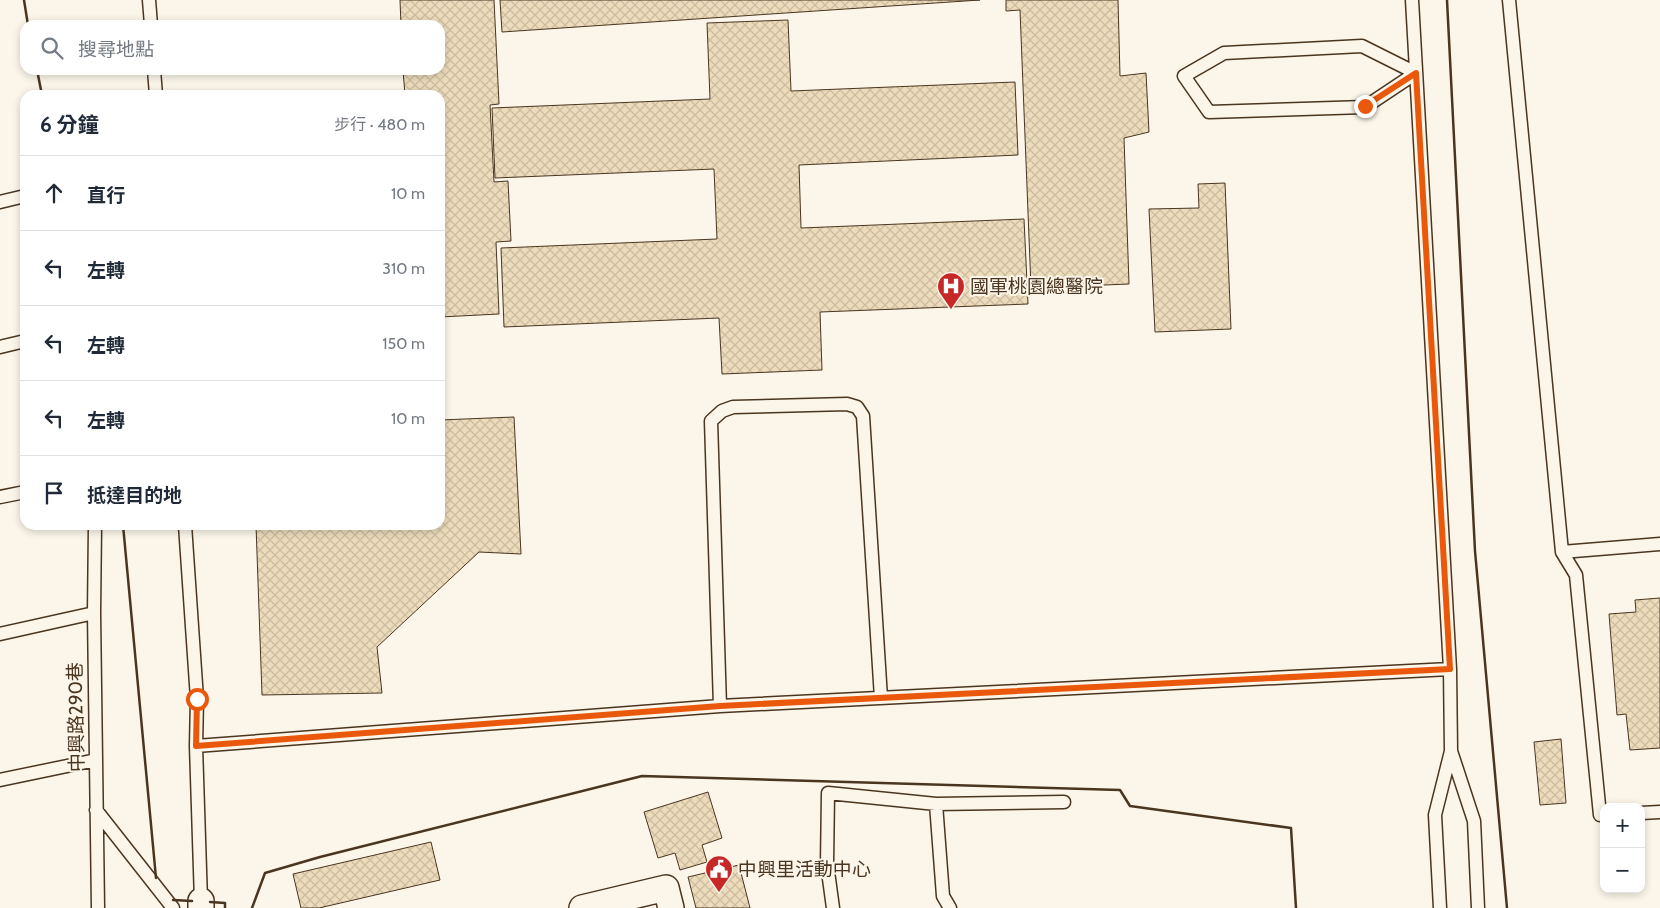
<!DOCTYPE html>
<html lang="zh-TW">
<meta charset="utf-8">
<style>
:root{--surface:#fff;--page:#f2f2f3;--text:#1f2937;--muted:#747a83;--line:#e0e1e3}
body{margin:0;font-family:Cabin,"Noto Sans TC",sans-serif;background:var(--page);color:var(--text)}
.controls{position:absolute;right:15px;bottom:15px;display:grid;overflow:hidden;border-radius:10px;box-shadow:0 2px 8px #0003}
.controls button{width:45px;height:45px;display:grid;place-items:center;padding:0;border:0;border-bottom:1px solid var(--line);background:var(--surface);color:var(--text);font:25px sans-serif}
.stop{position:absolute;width:15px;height:15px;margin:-11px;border:4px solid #ea580c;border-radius:50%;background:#fff}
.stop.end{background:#ea580c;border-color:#fff;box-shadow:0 1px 5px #0008}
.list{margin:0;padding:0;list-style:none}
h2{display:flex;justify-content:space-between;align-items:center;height:65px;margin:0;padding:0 20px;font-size:21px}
h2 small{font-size:16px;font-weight:400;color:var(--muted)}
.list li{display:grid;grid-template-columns:32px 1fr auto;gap:15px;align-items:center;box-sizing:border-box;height:75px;padding:0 20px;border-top:1px solid var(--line)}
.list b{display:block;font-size:19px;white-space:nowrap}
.list em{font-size:16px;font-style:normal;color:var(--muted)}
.icon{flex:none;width:28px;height:28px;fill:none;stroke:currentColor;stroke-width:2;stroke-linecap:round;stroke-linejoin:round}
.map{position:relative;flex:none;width:1660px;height:908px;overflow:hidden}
.search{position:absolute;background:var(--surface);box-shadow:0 2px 8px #0003;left:20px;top:20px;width:425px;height:55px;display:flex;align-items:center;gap:12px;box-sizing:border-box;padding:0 18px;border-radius:15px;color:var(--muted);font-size:19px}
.panel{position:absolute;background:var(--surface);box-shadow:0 2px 8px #0003;left:20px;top:90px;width:425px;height:440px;border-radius:15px}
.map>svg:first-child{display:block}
.building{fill:url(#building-cross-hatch);stroke:#4a3520}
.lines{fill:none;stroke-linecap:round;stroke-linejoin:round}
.service-casing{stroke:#4a3520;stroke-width:15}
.minor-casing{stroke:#4a3520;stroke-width:28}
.service{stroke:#fbf6e9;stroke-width:12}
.minor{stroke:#fbf6e9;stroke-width:25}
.wall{stroke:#4a3520;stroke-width:2.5}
.route{stroke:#ea580c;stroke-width:6}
.labels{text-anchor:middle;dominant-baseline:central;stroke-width:4;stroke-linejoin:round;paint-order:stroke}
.poi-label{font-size:19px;fill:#4a3520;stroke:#fbf6e9;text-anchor:start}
.street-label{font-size:19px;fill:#4a3520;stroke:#fbf6e9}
</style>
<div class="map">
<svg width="1660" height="908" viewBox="0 0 1660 908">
<defs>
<pattern id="building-cross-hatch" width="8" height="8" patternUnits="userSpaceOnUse" patternTransform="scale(1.25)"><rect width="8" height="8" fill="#ecdcbc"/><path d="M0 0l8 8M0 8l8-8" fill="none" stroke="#ccbda1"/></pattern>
</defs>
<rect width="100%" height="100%" fill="#fbf6e9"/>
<!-- building -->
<path class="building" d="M400,0H494L499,104L490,105L494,182L508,181L511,241L496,242L499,314L440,317V95H405L403,70H440V25H401Z
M500,0H980L502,32Z
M1006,0H1118L1120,76L1146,73L1149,132L1124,138L1129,284L1031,288L1020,10L1006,11Z
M788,20L791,91L1015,82L1018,155L799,165L801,228L1024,219L1028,304L820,312L822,370L722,374L719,318L504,327L501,248L717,239L714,169L495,178L492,108L710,99L707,23Z
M1225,183L1231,329L1155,332L1149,209L1199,208L1198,184Z
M514,417L521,554L479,552L377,647L382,693L262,695L256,525H440V420Z
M1660,598V748L1630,750L1626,714L1617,715L1609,614L1636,612L1635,600Z
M1561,739L1566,803L1540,805L1534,742Z
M708,792L722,838L702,845L707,862L680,870L675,853L658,858L644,812Z
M431,842L440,880L319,908H301L293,874Z
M739,865L750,908H696L688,877Z"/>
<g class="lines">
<!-- service casing -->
<g class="service-casing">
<path id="service" d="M149,0L151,25
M1412,0L1450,669L1451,751L1435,815L1440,908
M1509,0L1562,552L1660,544
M1362,46L1416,73L1365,107L1209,112L1184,76L1224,53Z
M154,70L156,95
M0,202L25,196
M0,347L25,341
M0,497L25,492
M95,525L94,613L98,908
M185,525L197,699L196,746L201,901
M1562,552L1576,575L1600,815H1604
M0,634L94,613
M720,706L711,421L722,411L733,407L847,404L857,407L863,416L881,698
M196,746L720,706L1450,669
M1451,751L1474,821L1478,908
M0,780L96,760
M936,804L943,896L950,908
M96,810L173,908
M1641,813L1660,812
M833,908L827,864L828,793L936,804L1064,802"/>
</g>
<!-- minor casing -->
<g class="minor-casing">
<path id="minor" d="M201,901V908
M582,908L666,888L671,908"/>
</g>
<!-- service -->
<use href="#service" class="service"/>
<!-- minor -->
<use href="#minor" class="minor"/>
<!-- wall -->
<path class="wall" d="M24,0L28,25
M1447,0L1475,551L1507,908
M37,70L42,95
M123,525L156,878
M173,900L192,901
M210,902L225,903V908
M252,908L265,873L320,857L642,776L1120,790L1130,806L1291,828L1296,908"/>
</g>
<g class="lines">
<!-- route -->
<path class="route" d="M197,699L196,746L720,706L1450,669L1416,73L1365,106"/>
</g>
<!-- icons -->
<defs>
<g id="hospital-pin" transform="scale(1.4375)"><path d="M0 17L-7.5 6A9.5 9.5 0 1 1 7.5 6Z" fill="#c62828" stroke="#fbf6e9"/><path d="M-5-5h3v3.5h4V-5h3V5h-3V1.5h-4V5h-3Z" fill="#fff"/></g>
<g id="civic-pin" transform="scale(1.4375)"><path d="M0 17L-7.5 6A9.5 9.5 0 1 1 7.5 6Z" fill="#c62828" stroke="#fbf6e9"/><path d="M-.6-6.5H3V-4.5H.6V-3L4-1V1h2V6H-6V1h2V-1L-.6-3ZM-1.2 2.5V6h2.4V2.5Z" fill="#fff"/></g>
</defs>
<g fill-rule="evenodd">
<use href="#hospital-pin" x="951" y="286"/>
<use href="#civic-pin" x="719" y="869"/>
</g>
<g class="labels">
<!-- poi labels -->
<g class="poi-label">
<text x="970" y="286">國軍桃園總醫院</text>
<text x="738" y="869">中興里活動中心</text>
</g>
<!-- street labels -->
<g class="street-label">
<text transform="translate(76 717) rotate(-91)">中興路290巷</text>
</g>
</g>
</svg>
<div class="controls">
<button>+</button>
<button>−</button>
</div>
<div class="stop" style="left:197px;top:699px"></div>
<div class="stop end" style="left:1365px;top:106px"></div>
<div class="search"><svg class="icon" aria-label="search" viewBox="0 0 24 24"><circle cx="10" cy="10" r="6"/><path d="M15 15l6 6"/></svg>搜尋地點</div>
<section class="panel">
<h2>6 分鐘<small>步行 · 480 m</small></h2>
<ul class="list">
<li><svg class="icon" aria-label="ahead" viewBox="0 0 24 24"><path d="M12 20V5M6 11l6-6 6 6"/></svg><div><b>直行</b></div><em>10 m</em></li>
<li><svg class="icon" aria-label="left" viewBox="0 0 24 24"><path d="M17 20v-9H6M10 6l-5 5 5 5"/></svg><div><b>左轉</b></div><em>310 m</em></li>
<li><svg class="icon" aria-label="left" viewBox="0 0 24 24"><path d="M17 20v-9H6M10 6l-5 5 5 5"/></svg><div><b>左轉</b></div><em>150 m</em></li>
<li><svg class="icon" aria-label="left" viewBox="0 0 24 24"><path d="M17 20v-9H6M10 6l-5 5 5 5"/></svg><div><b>左轉</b></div><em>10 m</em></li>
<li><svg class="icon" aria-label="arrive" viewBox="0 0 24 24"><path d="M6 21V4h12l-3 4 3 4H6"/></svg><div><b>抵達目的地</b></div></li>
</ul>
</section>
</div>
